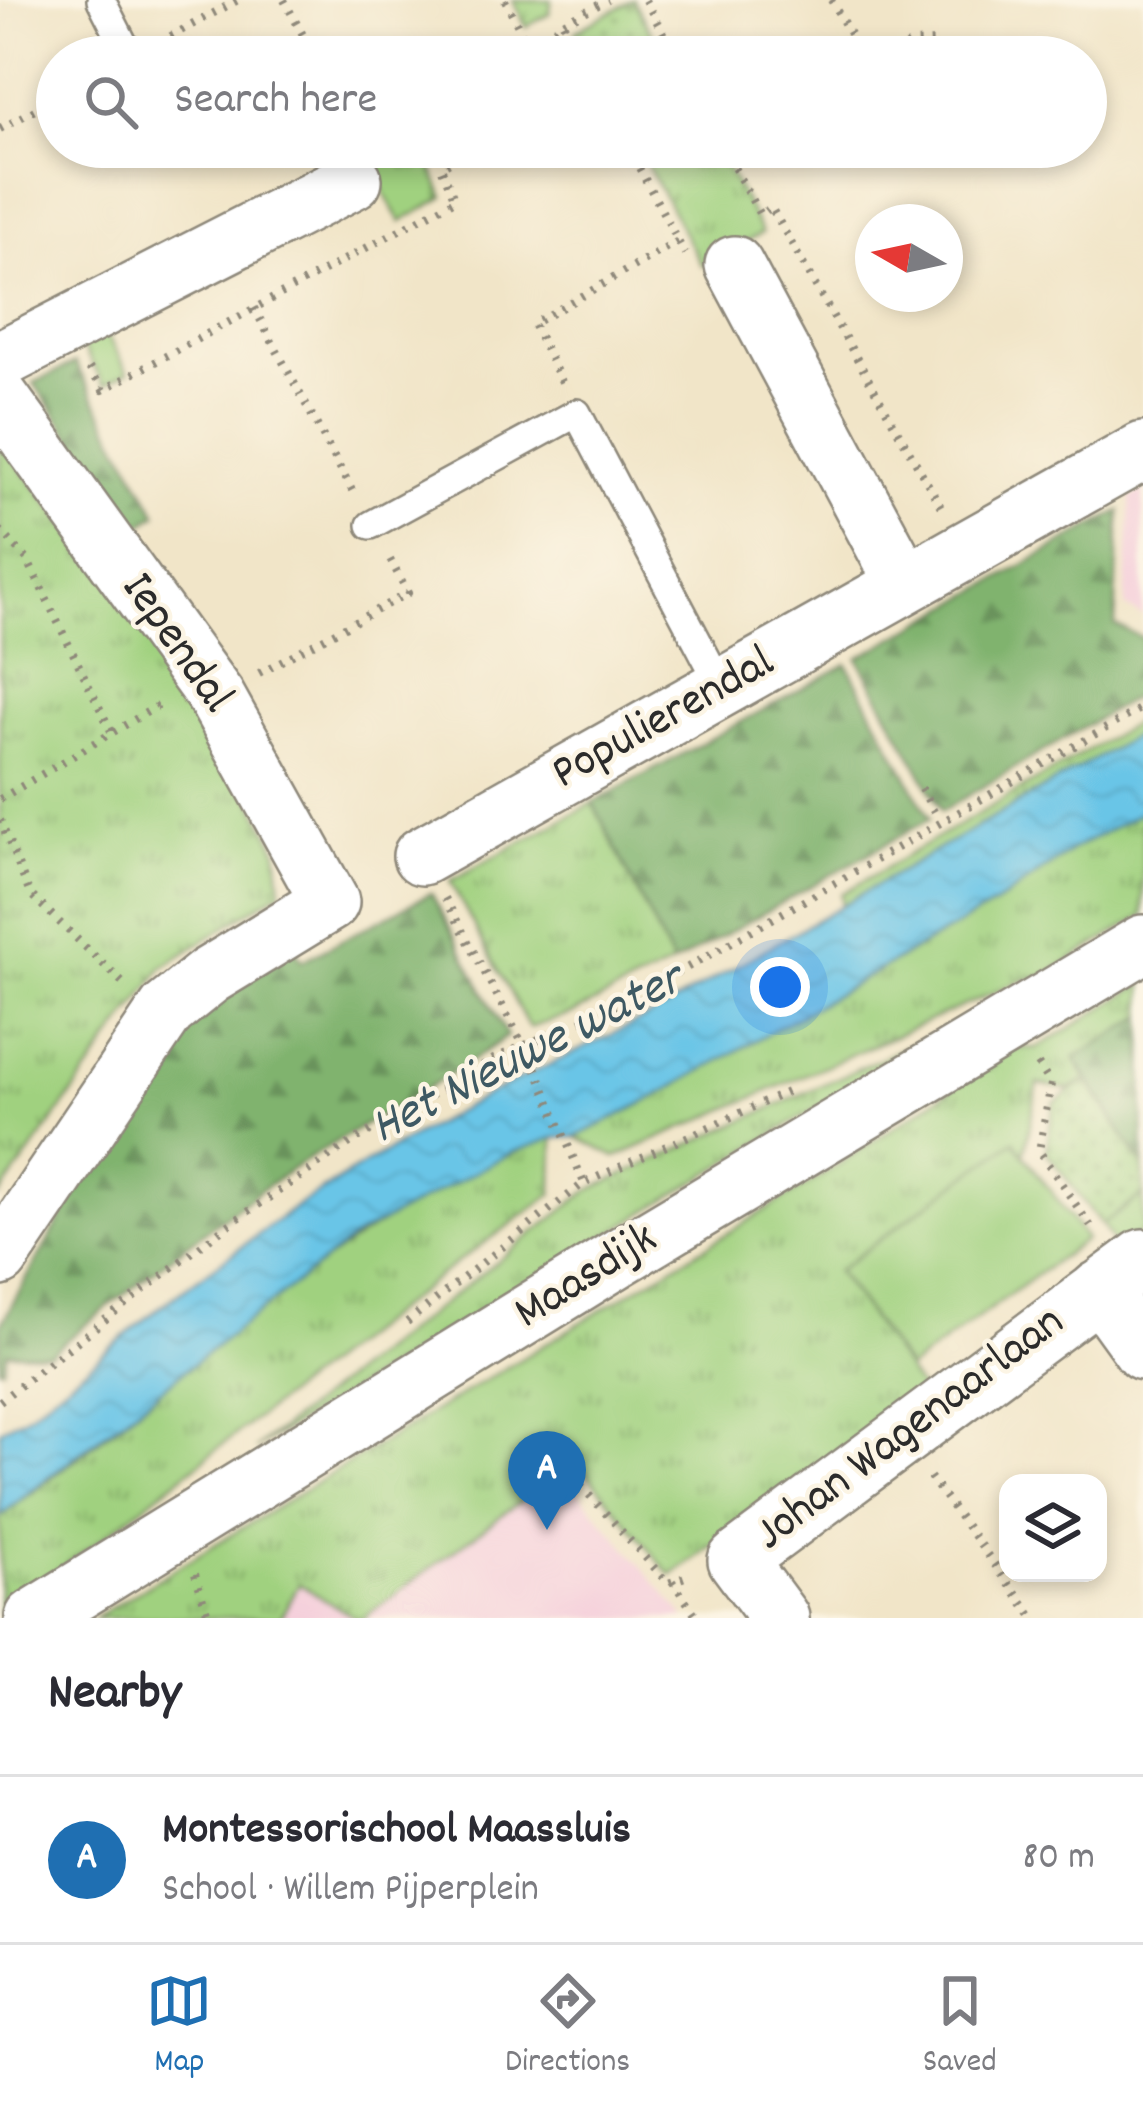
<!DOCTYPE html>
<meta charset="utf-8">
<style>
:root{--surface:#fff;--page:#f2f2f3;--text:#2b2b33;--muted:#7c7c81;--line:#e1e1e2;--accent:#1f6fb2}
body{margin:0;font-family:Dekko,sans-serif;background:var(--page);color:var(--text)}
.controls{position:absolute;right:36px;bottom:36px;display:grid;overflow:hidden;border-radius:24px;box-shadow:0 6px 18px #0003}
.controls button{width:108px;height:108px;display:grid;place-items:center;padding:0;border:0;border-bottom:3px solid var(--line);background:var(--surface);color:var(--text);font:60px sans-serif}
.compass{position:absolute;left:855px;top:204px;width:108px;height:108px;border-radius:50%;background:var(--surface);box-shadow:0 6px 18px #0003;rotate:279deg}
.you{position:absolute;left:780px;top:987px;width:42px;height:42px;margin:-30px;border:9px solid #fff;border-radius:50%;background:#1a73e8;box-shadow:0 0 0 18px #1a73e833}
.badge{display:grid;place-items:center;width:78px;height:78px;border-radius:50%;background:var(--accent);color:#fff;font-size:39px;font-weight:700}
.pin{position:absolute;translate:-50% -99px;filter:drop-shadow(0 3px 6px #0008)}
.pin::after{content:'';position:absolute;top:63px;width:42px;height:36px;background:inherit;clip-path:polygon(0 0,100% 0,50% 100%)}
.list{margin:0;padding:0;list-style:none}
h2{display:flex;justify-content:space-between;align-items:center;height:156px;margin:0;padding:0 48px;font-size:51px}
h2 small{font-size:39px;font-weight:400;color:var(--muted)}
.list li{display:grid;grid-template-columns:78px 1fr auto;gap:36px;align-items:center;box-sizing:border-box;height:168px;padding:0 48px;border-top:3px solid var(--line)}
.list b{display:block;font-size:45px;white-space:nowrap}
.list p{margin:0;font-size:39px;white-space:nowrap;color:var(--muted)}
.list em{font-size:39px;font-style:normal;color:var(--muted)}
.icon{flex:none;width:66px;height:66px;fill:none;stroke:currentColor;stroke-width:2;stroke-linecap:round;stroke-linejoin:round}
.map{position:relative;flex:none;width:1143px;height:1618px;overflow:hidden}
.search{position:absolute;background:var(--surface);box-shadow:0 6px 18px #0003;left:36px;right:36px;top:36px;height:132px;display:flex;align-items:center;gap:30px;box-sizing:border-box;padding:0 42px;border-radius:66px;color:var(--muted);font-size:45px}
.sheet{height:324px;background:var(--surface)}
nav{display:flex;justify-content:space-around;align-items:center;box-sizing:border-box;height:168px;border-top:3px solid var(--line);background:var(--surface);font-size:33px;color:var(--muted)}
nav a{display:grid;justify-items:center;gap:6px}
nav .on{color:var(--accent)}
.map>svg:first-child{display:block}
.built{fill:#f5cfdb}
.grass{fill:url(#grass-tufts);stroke:#667e55;stroke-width:3}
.forest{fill:url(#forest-firs);stroke:#566f4c;stroke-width:3}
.park{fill:url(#park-dots);stroke:#667e55;stroke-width:3}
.pitch{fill:#a0d17f;stroke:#667e55;stroke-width:3}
.water{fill:url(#water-waves);stroke:#4a7889;stroke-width:3}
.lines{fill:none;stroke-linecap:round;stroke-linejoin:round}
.lane-casing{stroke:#8e887a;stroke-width:32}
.street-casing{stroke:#8e887a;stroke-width:62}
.path{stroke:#8e887a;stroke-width:8;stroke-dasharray:3 9;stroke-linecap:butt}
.lane{stroke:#fff;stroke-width:27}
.street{stroke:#fff;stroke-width:57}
.labels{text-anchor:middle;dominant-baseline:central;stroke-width:9;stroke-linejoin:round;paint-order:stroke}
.street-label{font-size:48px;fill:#2b2b2b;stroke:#fcf5e5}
.water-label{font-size:51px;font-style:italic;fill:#3e5963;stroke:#fcf5e5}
</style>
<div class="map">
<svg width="1143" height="1618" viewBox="0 0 1143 1618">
<defs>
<pattern id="grass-tufts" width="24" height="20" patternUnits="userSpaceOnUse" patternTransform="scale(3)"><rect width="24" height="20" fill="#a0d17f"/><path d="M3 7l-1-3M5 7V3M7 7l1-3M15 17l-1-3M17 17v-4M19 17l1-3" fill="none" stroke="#83aa68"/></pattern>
<pattern id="forest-firs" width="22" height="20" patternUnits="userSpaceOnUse" patternTransform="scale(3)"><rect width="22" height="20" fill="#80b36e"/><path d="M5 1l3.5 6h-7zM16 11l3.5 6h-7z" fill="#69925b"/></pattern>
<pattern id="park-dots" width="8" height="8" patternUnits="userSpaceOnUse" patternTransform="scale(3)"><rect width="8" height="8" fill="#a0d17f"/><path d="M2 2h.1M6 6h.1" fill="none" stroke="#83aa68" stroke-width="1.8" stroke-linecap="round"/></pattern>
<pattern id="water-waves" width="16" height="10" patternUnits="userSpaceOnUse" patternTransform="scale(3)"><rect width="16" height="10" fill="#69c5e7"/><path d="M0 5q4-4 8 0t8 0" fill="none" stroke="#5ba9c6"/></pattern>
</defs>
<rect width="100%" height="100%" fill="#fcf5e5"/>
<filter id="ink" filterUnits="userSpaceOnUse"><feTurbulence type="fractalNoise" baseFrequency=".00833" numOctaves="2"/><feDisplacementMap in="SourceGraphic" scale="24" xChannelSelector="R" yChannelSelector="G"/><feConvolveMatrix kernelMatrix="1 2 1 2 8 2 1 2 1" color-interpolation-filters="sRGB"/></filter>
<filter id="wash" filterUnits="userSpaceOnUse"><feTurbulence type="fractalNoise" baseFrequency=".004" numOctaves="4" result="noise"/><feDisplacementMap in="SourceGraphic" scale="48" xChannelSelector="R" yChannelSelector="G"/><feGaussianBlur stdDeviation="2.7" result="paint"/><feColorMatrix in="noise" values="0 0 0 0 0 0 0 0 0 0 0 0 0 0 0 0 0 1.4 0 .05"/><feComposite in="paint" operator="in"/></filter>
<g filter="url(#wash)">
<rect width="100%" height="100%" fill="#f1e5c8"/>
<!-- built -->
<path class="built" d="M1143,491V616L1125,607L1131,497Z
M561,1471L686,1618H363Z
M298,1584L356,1618H280Z"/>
<!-- grass -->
<path class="grass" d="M513,0H552L549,14L526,27Z
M365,147H461L430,165L444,197L401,222L360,150Z
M637,147H715L762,233L702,266Z
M102,327L128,372L104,385L78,339Z
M0,443L188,675L277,849L281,891L163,967L0,1195Z
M1143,718V731L842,907L841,894Z
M593,803L673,964L572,1014L529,1028L450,881Z
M1143,811V916L1042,977L1023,980L616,1157L576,1137L650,1100L997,903L1070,851Z
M1143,984V1017L1075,1058L1087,1080L1069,1090L1038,1084L1024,1155L1015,1142L837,1271L921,1390L671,1576L576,1460L363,1618H356L299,1584L280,1618H94L812,1182L1013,1048H1037Z
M952,1026L255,1449L588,1191Z
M554,1137L553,1194L455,1264L105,1536L0,1612V1516C184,1384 335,1215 554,1137Z
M1143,1195V1231L1117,1249L1102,1225Z"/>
<!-- forest -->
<path class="forest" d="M75,363L157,514L135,530L34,383Z
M1120,511L1115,625L1143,638V692L942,811L858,658Z
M847,664L930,819L673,964L593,803Z
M431,893L507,1036C437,1087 359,1125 286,1173C204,1228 128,1292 50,1353L7,1352L3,1368H0V1326L163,1039L294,948L302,961Z
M1143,1017V1166L1075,1058Z"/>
<!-- park -->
<path class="park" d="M633,0L665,57H589L575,31Z
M1087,1080L1143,1166V1195L1101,1225L1046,1151L1054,1103Z"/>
<!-- pitch -->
<path class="pitch" d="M1014,1141L1086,1239L908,1369L837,1271Z"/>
<!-- water -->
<path class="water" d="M1143,731V811L1070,851L997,903L650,1100L576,1137L554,1138L511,1153L356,1236L0,1516V1430L30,1413L160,1307L294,1208L376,1157L485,1096L654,1014Z"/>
</g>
<g filter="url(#ink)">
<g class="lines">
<!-- lane casing -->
<g class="lane-casing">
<path id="lane" d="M101,0L130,57
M371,525L577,413L722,688"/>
</g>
<!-- street casing -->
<g class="street-casing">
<path id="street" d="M734,265L905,584
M0,360L353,180
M0,398L216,697L330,902L209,976L167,1010L0,1257
M422,856L1143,451
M1099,1290L1143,1351
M34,1618L620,1257L1143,944
M780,1618L737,1560L1143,1258"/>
</g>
<!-- path -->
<path class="path" d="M284,0L315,57
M505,0L530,49
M645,0L676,57
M831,0L863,57
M563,23L581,57
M160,42L238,0
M515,57L563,23L608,0
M885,57L913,43L937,42
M0,129L57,98
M628,147L685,254
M723,147L760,215L771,207L941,507
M254,308L354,494
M89,368L103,390L455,200L441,167L477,147
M562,382L533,324L678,241
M0,530L27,559L111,731
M259,673L408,593L387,554
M921,788L936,815
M0,799L159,705
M0,820L30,894L125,985
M445,898L535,1067L584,1183
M1038,1064L1051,1084L1039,1151L1094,1231
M407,1322L584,1183L787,1092
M0,1401L221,1230L353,1141L497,1057L609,1009L688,967L1143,707
M573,1477L668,1583L691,1575
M930,1477L1034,1618
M195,1574L209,1618
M672,1581L698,1618"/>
<!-- lane -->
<use href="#lane" class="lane"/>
<!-- street -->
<use href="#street" class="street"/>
</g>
</g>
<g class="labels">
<!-- street labels -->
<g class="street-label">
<text transform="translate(175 644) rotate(55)">Iependal</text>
<text transform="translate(664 720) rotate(-29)">Populierendal</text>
<text transform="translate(587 1278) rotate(-32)">Maasdijk</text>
<text transform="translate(911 1430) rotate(-37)">Johan Wagenaarlaan</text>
</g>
<!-- water labels -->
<g class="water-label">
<text transform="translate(528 1056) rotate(-27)">Het Nieuwe water</text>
</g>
</g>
</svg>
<div class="controls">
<button><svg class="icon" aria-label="layers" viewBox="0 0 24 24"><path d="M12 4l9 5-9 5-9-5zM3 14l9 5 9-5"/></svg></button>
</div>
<svg class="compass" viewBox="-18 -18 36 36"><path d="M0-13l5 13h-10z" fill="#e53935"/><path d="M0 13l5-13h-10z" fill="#7c7c81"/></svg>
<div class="you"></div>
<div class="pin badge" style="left:547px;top:1530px">A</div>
<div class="search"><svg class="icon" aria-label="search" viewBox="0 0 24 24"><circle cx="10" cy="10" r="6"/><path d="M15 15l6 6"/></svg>Search here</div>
</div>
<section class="sheet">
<h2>Nearby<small></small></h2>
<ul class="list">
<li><span class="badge">A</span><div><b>Montessorischool Maassluis</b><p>School · Willem Pijperplein</p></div><em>80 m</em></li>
</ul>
</section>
<nav>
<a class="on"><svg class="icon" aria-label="map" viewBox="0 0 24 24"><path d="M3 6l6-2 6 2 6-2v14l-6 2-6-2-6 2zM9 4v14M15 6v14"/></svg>Map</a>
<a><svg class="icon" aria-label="directions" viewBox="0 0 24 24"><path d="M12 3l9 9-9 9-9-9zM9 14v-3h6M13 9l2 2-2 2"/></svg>Directions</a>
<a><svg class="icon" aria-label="saved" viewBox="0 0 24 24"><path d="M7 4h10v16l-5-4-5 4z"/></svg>Saved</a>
</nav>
